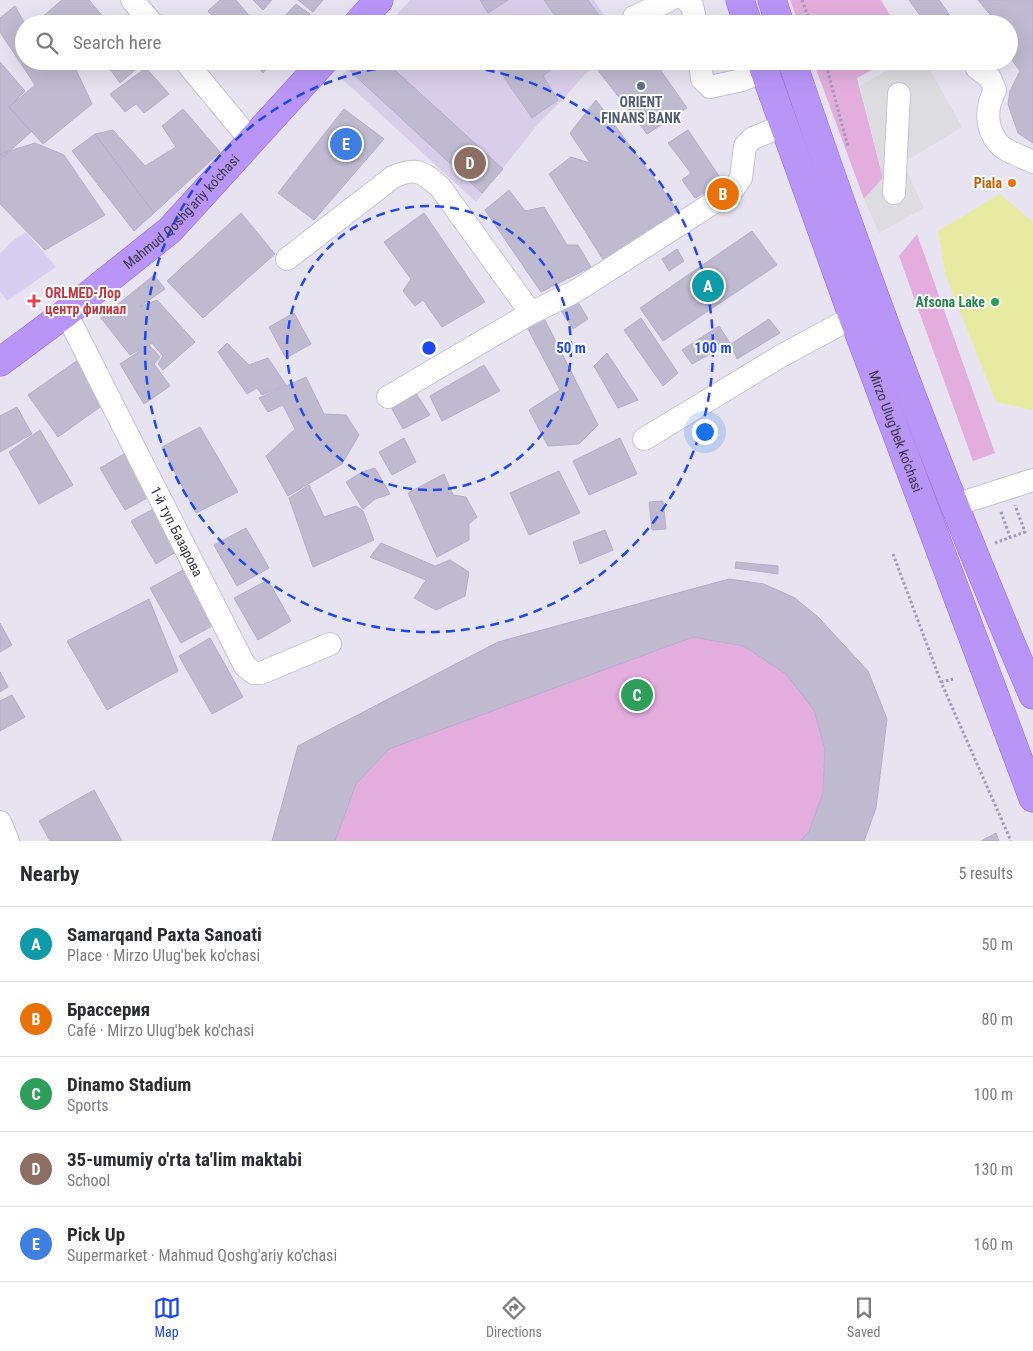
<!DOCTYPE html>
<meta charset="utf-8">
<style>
:root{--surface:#fff;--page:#f2f2f3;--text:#2b2b33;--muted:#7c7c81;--line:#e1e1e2;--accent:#1e48ed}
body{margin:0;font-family:"Roboto Condensed",sans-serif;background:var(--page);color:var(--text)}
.you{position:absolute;left:704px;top:431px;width:18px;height:18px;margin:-12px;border:4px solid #fff;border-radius:50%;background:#1a73e8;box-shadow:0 0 0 8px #1a73e833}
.badge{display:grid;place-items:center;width:32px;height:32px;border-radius:50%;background:var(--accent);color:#fff;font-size:16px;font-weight:700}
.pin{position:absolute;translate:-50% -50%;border:2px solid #fff;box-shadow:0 1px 5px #0006}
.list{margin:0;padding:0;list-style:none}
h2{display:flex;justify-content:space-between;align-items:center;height:65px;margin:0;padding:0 20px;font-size:21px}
h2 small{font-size:16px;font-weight:400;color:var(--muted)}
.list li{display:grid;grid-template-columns:32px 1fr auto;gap:15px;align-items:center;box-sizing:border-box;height:75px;padding:0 20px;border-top:1px solid var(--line)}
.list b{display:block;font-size:19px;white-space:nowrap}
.list p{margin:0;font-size:16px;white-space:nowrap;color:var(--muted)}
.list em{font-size:16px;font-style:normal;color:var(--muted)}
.icon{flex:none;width:28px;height:28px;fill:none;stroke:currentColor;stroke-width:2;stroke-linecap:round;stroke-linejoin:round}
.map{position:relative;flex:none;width:1033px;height:841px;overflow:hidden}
.search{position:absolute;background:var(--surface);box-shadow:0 5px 20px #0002;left:15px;right:15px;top:15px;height:55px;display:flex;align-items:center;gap:12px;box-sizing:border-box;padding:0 18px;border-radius:28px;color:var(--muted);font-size:19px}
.sheet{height:440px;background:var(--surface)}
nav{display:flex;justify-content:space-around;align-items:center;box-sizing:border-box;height:70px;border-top:1px solid var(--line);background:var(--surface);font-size:14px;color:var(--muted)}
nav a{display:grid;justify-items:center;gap:2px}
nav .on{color:var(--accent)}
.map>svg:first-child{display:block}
.commercial{fill:#d7cff2}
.education{fill:#d8cee9}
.green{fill:#e3aede}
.parking{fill:#dddce1}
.water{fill:#e7eba2}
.building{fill:#c0bad1;stroke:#b5adcc}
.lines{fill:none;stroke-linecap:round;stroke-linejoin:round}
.minor-casing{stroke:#c7c1d6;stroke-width:24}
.major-casing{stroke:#8f66dc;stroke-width:29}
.path{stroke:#a399bc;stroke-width:3;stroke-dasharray:2.5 2.5;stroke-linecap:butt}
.minor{stroke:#fff;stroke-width:22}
.major{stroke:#b995f8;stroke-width:28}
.ring{fill:none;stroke:#1e48ed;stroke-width:2.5;stroke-dasharray:9 6}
.service-dot{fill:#5c6f8a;stroke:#fff;stroke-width:2}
.food-dot{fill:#e8710a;stroke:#fff;stroke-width:2}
.health-dot{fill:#e0444e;stroke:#fff;stroke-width:2}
.leisure-dot{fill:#2e9e5b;stroke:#fff;stroke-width:2}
.labels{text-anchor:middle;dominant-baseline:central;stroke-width:4;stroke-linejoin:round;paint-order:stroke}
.service-label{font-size:14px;font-weight:bold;fill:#4e5e75;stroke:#fff}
.food-label{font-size:14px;font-weight:bold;fill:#c56008;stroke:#fff;text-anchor:end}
.street-label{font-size:14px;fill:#383442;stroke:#fff}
.health-label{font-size:14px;font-weight:bold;fill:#be3a42;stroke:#fff;text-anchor:start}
.leisure-label{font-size:14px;font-weight:bold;fill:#27864d;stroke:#fff;text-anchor:end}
.centre{fill:#1e48ed;stroke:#fff;stroke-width:2.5}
.ring-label{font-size:15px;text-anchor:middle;font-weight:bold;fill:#1e48ed;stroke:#fff;stroke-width:4;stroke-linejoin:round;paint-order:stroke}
</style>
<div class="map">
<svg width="1033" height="841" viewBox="0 0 1033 841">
<rect width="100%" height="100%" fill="#e8e3f1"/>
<!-- commercial -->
<path class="commercial" d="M26,232L56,267L7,301L0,291V254L11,242Z"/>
<!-- education -->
<path class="education" d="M410,0H594L610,24H389Z
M355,61H601L584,75L565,97L538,124L476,202L340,77Z"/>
<!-- green -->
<path class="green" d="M790,0H881L895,24H799Z
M813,61H888L857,78L883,178L864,199Z
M917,234L995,453L973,461L899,256Z
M729,579C769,585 786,590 818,617L876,808L864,841H272L298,746L498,642Z"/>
<!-- parking -->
<path class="parking" d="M902,61H925L962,127L903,163L924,208L879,233L864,199L883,178L860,86Z"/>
<!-- water -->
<path class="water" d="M1000,194L1033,222V410L996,402L946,276L938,231Z"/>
<!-- building -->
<path class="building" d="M62,0H89L109,24H76L71,18L64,24H34Z
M220,0H236L256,24H219L208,11Z
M253,0H272L263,10Z
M298,0H323L313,12Z
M480,0H508L488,13Z
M544,0H588L605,24H561Z
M909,0H939L956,24H926Z
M978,0H1033V143L1018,133L1008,104L1010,91L1020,71L1009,56V24H998Z
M296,4L310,14L302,24H277Z
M15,6L25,24L24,61H72L92,104L43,144L9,107L35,85L0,32V18Z
M104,61H140L142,64L120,83Z
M253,61H272L263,73Z
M359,61H385L503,169L482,193L350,71Z
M506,61H562L543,76L558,100L532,118L497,67Z
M577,61H590L581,67Z
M599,61H654L687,108L647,134L594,65Z
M0,62L25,91L9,107L31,132L3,157L0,153Z
M146,68L169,94L144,113L136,104L125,112L110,94Z
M596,100L679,212L604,261L549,174L571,157L590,163L570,133Z
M183,109L220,152L154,213L95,134L113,130L145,166L176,147L162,126Z
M344,109L384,139L314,220L278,193Z
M688,130L723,182L695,198L682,180L691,173L668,143Z
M95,134L154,213L134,231L72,151Z
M35,143L64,155L105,215L45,250L0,204V154Z
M509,190L525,211L544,207L567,245H578L591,267L541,292L485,210Z
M241,213L275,254L203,318L167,281Z
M424,213L485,302L442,327L423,300L415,306L403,291L411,279L384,242Z
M752,231L777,265L663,341L640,308Z
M677,249L684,261L669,271L662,259Z
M154,275L165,289L139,307L157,300L195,342L163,370L158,364L163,356L152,343L130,355L101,318Z
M578,302L588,319L573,329L561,311Z
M294,313L311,344L286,358L269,327Z
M543,316L598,425L579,444L548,446L529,410L560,390L527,327Z
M641,318L678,373L663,386L624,330Z
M769,319L780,333L737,359L731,344Z
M719,326L730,343L692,364L682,350Z
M227,343L249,365L268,358L286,385L262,395L257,388L247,394L218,352Z
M149,345L160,357L154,364L170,386L144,404L120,364Z
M607,353L638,400L618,408L594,366Z
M78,360L107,402L58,437L28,395Z
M484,365L500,391L442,421L430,396Z
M306,377L324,414L346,415L359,435L342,464L288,496L266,456L295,429L283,405L268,412L259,398Z
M415,392L430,415L403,429L390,405Z
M17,407L32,434L0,452V416Z
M200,427L238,492L196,513L162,447Z
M40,430L73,485L39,504L9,452Z
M404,438L416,462L392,475L379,452Z
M620,438L637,474L589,495L573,461Z
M124,454L149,497L125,510L100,468Z
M375,468L390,494L375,499L363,509L346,482L362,472Z
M559,471L580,513L529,535L510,493Z
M444,474L453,495L466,497L477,517L469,524V540L437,557L408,493Z
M309,485L324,517L356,506L363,511L374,540L313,567L289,498Z
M663,501L666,529L652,530L649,502Z
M155,508L179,550L156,564L131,521Z
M246,528L269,568L237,586L214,545Z
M605,530L613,550L580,564L573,542Z
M381,543L435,566L450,560L469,572L465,596L436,610L414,598L426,580L370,557Z
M736,562L778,566V574L735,568Z
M183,570L214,625L181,643L150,588Z
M729,579L764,584L795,598L818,617L868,671L887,719L876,808L864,841H800L809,832L823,793L825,749L814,710L786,674L744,646L693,637L389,749L356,784L335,841H272L298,746L498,642Z
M268,580L291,621L258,640L234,598Z
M149,599L178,671L107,710L67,641Z
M0,623L12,645L0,652Z
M210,638L243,697L212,714L179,656Z
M0,672L8,687L0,692Z
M12,695L25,717L0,731V701Z
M94,790L122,841H50L39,821Z
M996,833L999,841H981Z"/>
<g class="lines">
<!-- minor casing -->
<g class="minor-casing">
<g id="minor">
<path d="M132,0L153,24"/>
<path d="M686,0L692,5L696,24"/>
<path d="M634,17L670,0"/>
<path d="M185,61L252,142"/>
<path d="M700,61L702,79L710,87L742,80L764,71"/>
<path d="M977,68L990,78L995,90C986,107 985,127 998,143C1004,151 1023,157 1033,162"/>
<path d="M894,193L899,94"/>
<path d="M287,259L393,177C416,167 422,171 440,187L531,313"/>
<path id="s1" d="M66,313L245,666L254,673H261L330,644"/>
<path d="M388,397L531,313L576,291L719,199L734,188L741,178L745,146L753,138L783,126"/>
<path d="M644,439L781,356L853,317"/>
<path d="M955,505L1033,480"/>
<path d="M0,822L8,841"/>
</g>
</g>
<!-- major casing -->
<g class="major-casing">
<g id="major">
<path d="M740,0L748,24"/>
<path d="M772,0L780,24"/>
<path d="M357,24L379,0"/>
<path id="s2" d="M761,61L853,317L1033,798"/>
<path d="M792,61C864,275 944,488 1033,695"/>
<path id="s3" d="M0,362L66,313L170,230L324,61"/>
</g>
</g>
<!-- path -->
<path class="path" d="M802,0L811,24
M825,61L848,147
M346,68L352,61
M1001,512L1010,537
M995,543L1025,532L1015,505
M893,554L941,682L1011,841
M941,682L953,679"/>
<!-- minor -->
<use href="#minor" class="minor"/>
<!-- major -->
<use href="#major" class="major"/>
</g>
<!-- distance rings -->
<g class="ring">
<circle cx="429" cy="348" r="142"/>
<circle cx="429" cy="348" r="284"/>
</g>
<!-- markers -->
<circle class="service-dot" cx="641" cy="86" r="5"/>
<circle class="food-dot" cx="1012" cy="183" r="5"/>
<path class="health-dot" d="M31.5 293.5h5v5h5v5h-5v5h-5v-5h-5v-5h5z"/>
<circle class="leisure-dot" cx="995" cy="302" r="5"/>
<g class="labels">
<!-- service labels -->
<g class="service-label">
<text x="641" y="102">ORIENT<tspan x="641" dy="16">FINANS BANK</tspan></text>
</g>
<!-- food labels -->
<g class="food-label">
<text x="1002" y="183">Piala</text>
</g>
<!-- street labels -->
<g class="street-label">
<text stroke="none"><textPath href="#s3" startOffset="236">Mahmud Qoshg'ariy ko'chasi</textPath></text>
<text stroke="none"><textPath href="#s2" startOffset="394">Mirzo Ulug'bek ko'chasi</textPath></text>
<text stroke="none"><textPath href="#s1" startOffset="245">1-й туп.Базарова</textPath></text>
</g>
<!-- health labels -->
<g class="health-label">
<text x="45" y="293">ORLMED-Лор<tspan x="45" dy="16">центр филиал</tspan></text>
</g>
<!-- leisure labels -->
<g class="leisure-label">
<text x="985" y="302">Afsona Lake</text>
</g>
</g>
<circle cx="429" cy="348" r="8" class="centre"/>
<g class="ring-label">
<text x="571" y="353">50 m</text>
<text x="713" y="353">100 m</text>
</g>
</svg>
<div class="you"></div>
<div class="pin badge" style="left:708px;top:286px;background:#0f9aa8">A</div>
<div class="pin badge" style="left:723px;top:194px;background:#e8710a">B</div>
<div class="pin badge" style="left:637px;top:695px;background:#2e9e5b">C</div>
<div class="pin badge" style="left:470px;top:163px;background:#8d6e63">D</div>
<div class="pin badge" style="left:346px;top:144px;background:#3f7fe0">E</div>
<div class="search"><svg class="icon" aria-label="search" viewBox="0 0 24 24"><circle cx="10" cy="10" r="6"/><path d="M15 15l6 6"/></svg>Search here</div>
</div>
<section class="sheet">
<h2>Nearby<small>5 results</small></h2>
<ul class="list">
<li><span class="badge" style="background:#0f9aa8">A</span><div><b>Samarqand Paxta Sanoati</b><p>Place · Mirzo Ulug'bek ko'chasi</p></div><em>50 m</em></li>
<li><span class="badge" style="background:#e8710a">B</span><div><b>Брассерия</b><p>Café · Mirzo Ulug'bek ko'chasi</p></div><em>80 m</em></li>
<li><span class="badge" style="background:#2e9e5b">C</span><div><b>Dinamo Stadium</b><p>Sports</p></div><em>100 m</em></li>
<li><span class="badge" style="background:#8d6e63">D</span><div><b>35-umumiy o'rta ta'lim maktabi</b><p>School</p></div><em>130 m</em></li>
<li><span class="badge" style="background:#3f7fe0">E</span><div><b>Pick Up</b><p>Supermarket · Mahmud Qoshg'ariy ko'chasi</p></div><em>160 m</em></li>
</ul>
</section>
<nav>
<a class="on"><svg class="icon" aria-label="map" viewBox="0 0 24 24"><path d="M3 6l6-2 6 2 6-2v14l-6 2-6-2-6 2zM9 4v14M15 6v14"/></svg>Map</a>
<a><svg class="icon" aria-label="directions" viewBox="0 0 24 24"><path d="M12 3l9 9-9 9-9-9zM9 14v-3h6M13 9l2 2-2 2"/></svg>Directions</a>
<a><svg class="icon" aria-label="saved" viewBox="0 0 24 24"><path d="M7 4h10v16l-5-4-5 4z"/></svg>Saved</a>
</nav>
